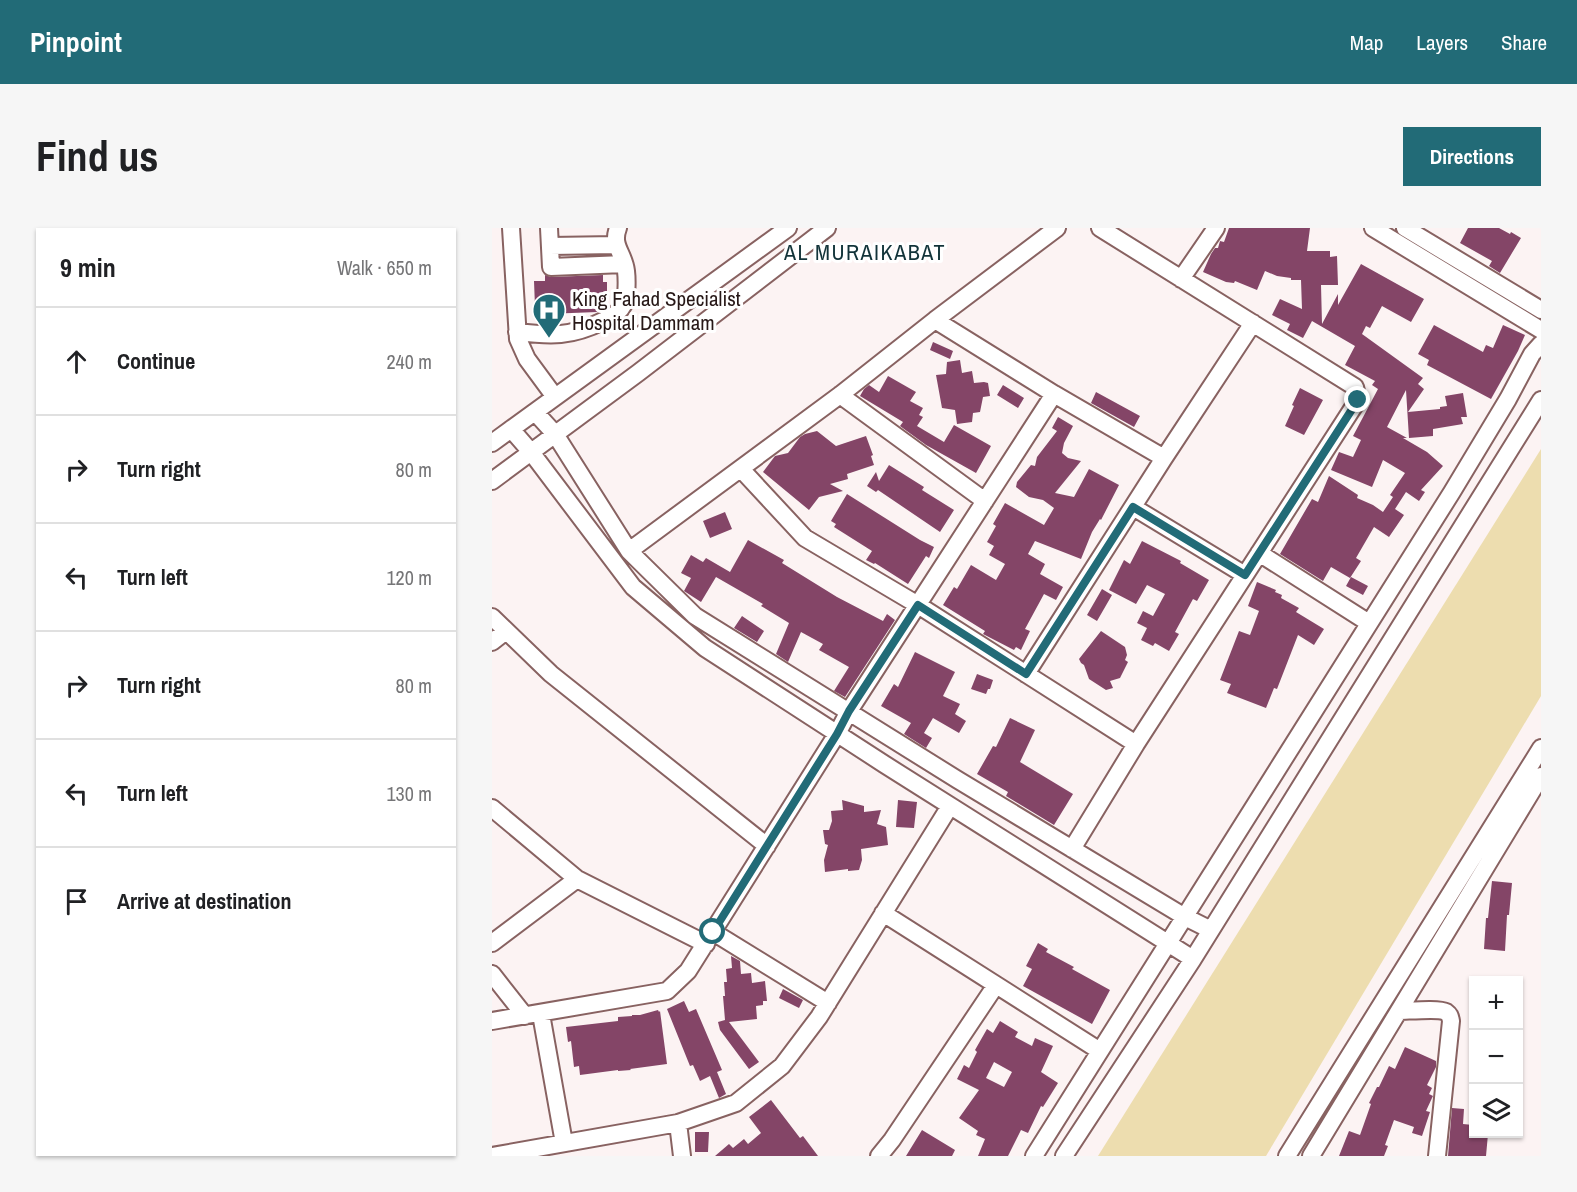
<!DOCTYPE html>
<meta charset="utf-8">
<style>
:root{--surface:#fff;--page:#f6f6f6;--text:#202124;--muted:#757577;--line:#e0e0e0;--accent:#226b77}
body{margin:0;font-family:"Archivo Narrow",sans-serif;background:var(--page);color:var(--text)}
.controls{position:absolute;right:18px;bottom:18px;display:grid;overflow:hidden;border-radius:0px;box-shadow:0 2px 4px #0004}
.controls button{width:54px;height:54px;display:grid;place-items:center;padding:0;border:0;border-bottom:2px solid var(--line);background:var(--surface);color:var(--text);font:30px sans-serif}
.stop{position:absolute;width:18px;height:18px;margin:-14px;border:4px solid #226b77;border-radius:50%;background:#fff}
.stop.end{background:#226b77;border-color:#fff;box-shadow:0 2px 6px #0008}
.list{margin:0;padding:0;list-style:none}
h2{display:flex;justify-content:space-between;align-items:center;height:78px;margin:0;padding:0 24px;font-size:26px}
h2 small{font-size:20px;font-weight:400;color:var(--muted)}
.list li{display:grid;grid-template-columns:39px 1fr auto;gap:18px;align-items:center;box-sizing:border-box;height:108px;padding:0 24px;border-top:2px solid var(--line)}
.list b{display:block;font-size:22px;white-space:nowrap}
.list em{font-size:20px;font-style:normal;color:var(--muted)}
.icon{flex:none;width:33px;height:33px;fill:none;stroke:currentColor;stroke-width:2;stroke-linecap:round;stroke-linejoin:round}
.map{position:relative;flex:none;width:1049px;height:928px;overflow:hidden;border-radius:0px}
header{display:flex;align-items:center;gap:36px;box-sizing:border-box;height:84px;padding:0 30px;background:var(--accent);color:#fff}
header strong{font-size:28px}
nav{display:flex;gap:33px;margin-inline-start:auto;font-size:21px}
.intro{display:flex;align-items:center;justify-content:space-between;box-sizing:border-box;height:144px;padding:0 36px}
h1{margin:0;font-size:42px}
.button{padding:15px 27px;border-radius:0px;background:var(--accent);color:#fff;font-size:21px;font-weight:700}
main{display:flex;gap:36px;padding:0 36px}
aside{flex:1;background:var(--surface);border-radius:0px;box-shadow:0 2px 4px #0004}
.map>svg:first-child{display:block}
.green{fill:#edddaf}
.building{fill:#844567;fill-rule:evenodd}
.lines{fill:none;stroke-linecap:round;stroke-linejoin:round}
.minor-casing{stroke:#886261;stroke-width:20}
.minor{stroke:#fff;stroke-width:16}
.route{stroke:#226b77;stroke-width:8}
.labels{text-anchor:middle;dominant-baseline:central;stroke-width:6;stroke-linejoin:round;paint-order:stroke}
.poi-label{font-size:21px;fill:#271817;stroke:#fff;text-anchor:start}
.neighbourhood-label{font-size:22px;letter-spacing:1.5px;fill:#123339;stroke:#fff}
</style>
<header>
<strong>Pinpoint</strong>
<nav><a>Map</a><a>Layers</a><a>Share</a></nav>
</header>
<div class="intro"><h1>Find us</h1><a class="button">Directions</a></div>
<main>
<aside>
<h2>9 min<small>Walk · 650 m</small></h2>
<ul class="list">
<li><svg class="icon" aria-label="ahead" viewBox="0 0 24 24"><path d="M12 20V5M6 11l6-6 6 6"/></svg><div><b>Continue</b></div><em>240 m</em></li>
<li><svg class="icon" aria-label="right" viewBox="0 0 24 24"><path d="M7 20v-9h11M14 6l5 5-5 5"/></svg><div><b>Turn right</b></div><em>80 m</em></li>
<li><svg class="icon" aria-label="left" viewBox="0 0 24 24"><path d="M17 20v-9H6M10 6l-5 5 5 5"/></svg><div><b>Turn left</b></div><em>120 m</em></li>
<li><svg class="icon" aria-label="right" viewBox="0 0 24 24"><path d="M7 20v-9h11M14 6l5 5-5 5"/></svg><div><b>Turn right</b></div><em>80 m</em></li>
<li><svg class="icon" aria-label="left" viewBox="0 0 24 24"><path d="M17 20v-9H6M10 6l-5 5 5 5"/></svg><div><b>Turn left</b></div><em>130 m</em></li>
<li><svg class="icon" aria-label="arrive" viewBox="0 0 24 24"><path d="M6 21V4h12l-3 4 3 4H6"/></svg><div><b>Arrive at destination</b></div></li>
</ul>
</aside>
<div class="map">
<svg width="1049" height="928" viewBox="0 0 1049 928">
<rect width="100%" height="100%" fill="#fcf3f3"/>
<!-- green -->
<path class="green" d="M1049,221V468L774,928H606Z"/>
<!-- building -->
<path class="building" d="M737,0H818L815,23H838V29L845,28L846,57H829L830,96L846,66V77L869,36L932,71L919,94L890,78L878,100L874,98L870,106L931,150L926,156L932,161L916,184L948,181V179L955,178L953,168L971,165L975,189H969L971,196L941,201V208L917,210L914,162L895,199L915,210H911L935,224L951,238L929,262L933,264L927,273L914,264L903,281L912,287L897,309L882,299L864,330L869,333L858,350L839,339L831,353L788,326L820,271L826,274L837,248L866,267L865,270L881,277L891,284L901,269L898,267L913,245L891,232L880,259L839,242L847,224L861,229L869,212L861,208L886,161L880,157L883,153L853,137L863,118L820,93L811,110L795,102L798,96L780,87L788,71L810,81L809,52H799V50L785,48L773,43L765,62L743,53L742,55L734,54L711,44L719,26L723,20H726L728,13L732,14Z
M976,0H1007L1018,6L1019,4L1029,10L1008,45L997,38L1000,33L968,15Z
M53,47L59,49L111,47V54H115V74L106,75L111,82L105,84L54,86V79H43L42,53H53Z
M942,97L991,124L994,117L1001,120L1011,97L1033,107L1026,123L999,171L935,137L937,132L926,126Z
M441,114L461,123L458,131L438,122Z
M468,132L470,145L480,143L482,155L492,154L496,155L498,168L491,169L488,184L481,185L480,194L465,196L463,182L450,180L444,147L454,146L455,134Z
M396,148L424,164L418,173L431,180L427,187L431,189L425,198L452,214L462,197L499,218L484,245L434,217L408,198L411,194L368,168L372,161L377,157L387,164Z
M511,157L532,170L526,180L505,167Z
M808,160L831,172L812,207L793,198L802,178L800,177Z
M604,164L648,188L642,199L599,175Z
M566,189L581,198L572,215L570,225L576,230L589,233L563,265L582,269L597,241L627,257L609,292L608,291L600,304L589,331L543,313L536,326L553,336L548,346L571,359L564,372L552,366L533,401L538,403L529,422L524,419L522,422L491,406L493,403L451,377L462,359L465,361L479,337L504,352L513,336L497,327L502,318L495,314L504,298L501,296L513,275L552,297L562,280L551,272L537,269L524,259L525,254L539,237L543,238L545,229L565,203L560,200Z
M325,203L344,218L374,208L381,227L379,228L382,237L355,246L356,251L338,256L351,263L327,269L317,282L271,244L283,228L296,225L308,209L313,206Z
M397,237L432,259L430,262L462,282L448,304L386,262L384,264L375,258L384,244L387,253Z
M355,266L428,312L442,319L437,330L434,328L416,356L383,335L382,336L374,332L380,323L342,299L344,296L339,293Z
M233,284L240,301L218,310L211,293Z
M256,312L292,332L290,335L345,369L391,393L395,386L403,392L353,469L342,463L357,439L327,422L331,416L309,404L296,434L284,426L297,395L269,378L271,376L224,349L209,374L192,363L199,350L189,345L199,327L211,334L214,330L238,344Z
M650,313L689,333L688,335L717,352L705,373L701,371L683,404L687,406L677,423L663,415L661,418L649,412L655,400L645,395L651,383L661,388L673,366L655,357L644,376L617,362L632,332L638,336Z
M859,349L876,358L871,367L854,358Z
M765,354L784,362L783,364L790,367L789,370L807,380L804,384L832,401L822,417L806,407L785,461L782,460L774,480L735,465L739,456L728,452L747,403L758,407L767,383L756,378Z
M610,361L620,367L605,393L595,387Z
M250,388L272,403L265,414L242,400Z
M609,403L633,419L635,427L633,432L636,434L628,450L618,453L621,460L614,462L597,451L592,437L589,435L587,431Z
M423,424L463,444L451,468L468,476L463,486L474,493L467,505L441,490L432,505L440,510L434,520L412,506L419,495L389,478L402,456L406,459Z
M485,446L501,452L498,461H496L494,466L479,461Z
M518,490L543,502L528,534L581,566L562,597L514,568L516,564L485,546L501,518L504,519Z
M350,572L372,578V584L389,582L385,596L394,599L396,617L369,621L370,632L367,642L356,643V641L333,644L332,632L336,617L333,616L331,602H337L340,593L339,583L351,582Z
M406,572L425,574L422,600L404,599Z
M1000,653L1020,655L1017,687H1015L1013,723L992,721L994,690H996Z
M546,715L556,721L554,724L582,739L580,741L618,762L600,796L531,758L540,741L534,738Z
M239,728L248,733L249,746L259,745L260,755L273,753L275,773H271V777L264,778L265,791L237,794L267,834L257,841L228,802L226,794L233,792L231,768H233L232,754H235L234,741L240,740Z
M291,761L311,772L307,780L287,770Z
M192,773L197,784L204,781L230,842L225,844L234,866L227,870L218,848L208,853L201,837L198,838L175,781Z
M166,782L167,784L168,783L175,836L138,841L139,842L126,843V842L88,847L87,838L82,839L79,813L76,814L74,799L126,793V789L140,788V787H148Z
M508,793L526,804L523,809L540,818L543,810L561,818L549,844L566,855L551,879L549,878L536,905L529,902L516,928H486L493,911L484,907L486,903L467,890L487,862L465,851L472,837L477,840L485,824L483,822L495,801L501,805ZM502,834L520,844L512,859L494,850Z
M913,819L944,833V839L935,857L940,860L937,866L941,868L940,870L934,883L938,884L930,908L920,905L922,899L902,892L893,917L896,918L892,928H847L857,903L868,907L879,876L877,875L885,859H887L897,838L903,841Z
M279,872L308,910L311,908L326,928H223L237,916L241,920L252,911L256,916L269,905L257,889Z
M960,880L972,881L971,896L981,897V906H996L994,928H956Z
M430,902L463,922L460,928H414Z
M203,904H217L216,924H203Z"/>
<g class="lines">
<!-- minor casing -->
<g class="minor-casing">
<path id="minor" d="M19,0L26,111L35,131L63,169
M57,0L59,39L132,36
M881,0L1049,102
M913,0L1049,82
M58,18L124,17
M689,51L724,0
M443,92L562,166L672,230
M25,104C59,108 79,109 111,93C118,90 128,84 132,76C135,69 135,51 134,43C132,25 119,18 126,0
M348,167L493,273
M43,184L63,206L137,323L203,388L466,552L693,689L719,702
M19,201L39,224L141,359L213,420L392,536L701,731
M0,215L296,0
M249,241L313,310L426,377L644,516
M0,253L146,145L335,0
M641,279L753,347
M137,323L348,167L443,92L565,0
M767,325L877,395
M0,389L59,446L275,618
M0,414L14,403
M534,446L672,230L761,95
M0,580L85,651L214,716
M580,621L644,516L866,172L863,159L608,0
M391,685L608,823
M221,704L336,775
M0,715L85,651
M0,746L33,788
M907,783C916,783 947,780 954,784C958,787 958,788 959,793L945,928
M49,786L72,915
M0,793L175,763L196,743L345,506L357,483L562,166
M186,895L190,928
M0,928L186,895L244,875L290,838L327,789L458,578
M387,928L400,912L504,757
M542,928L960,264L1016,171L1040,126L1049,116
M572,928L701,731L1049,172
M795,928L1049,520
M819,928L1049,548"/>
</g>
<!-- minor -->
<use href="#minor" class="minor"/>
</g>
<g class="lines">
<!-- route -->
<path class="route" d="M221,704L345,506L357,483L426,377L534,446L641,279L753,347L866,172"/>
</g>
<!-- icons -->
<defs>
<g id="hospital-pin" transform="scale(1.725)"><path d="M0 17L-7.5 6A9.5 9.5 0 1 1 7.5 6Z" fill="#226b77" stroke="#fff"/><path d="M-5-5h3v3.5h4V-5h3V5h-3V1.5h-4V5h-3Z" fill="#fff"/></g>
</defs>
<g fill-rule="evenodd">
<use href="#hospital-pin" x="57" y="82"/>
</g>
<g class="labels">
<!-- poi labels -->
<g class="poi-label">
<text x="80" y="70">King Fahad Specialist<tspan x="80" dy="24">Hospital Dammam</tspan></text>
</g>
<!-- neighbourhood labels -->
<g class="neighbourhood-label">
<text x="373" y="24">AL MURAIKABAT</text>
</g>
</g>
</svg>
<div class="controls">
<button>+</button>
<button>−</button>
<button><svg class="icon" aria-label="layers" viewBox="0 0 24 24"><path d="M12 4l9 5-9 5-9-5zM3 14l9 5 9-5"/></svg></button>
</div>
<div class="stop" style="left:221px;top:704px"></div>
<div class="stop end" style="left:866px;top:172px"></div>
</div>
</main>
